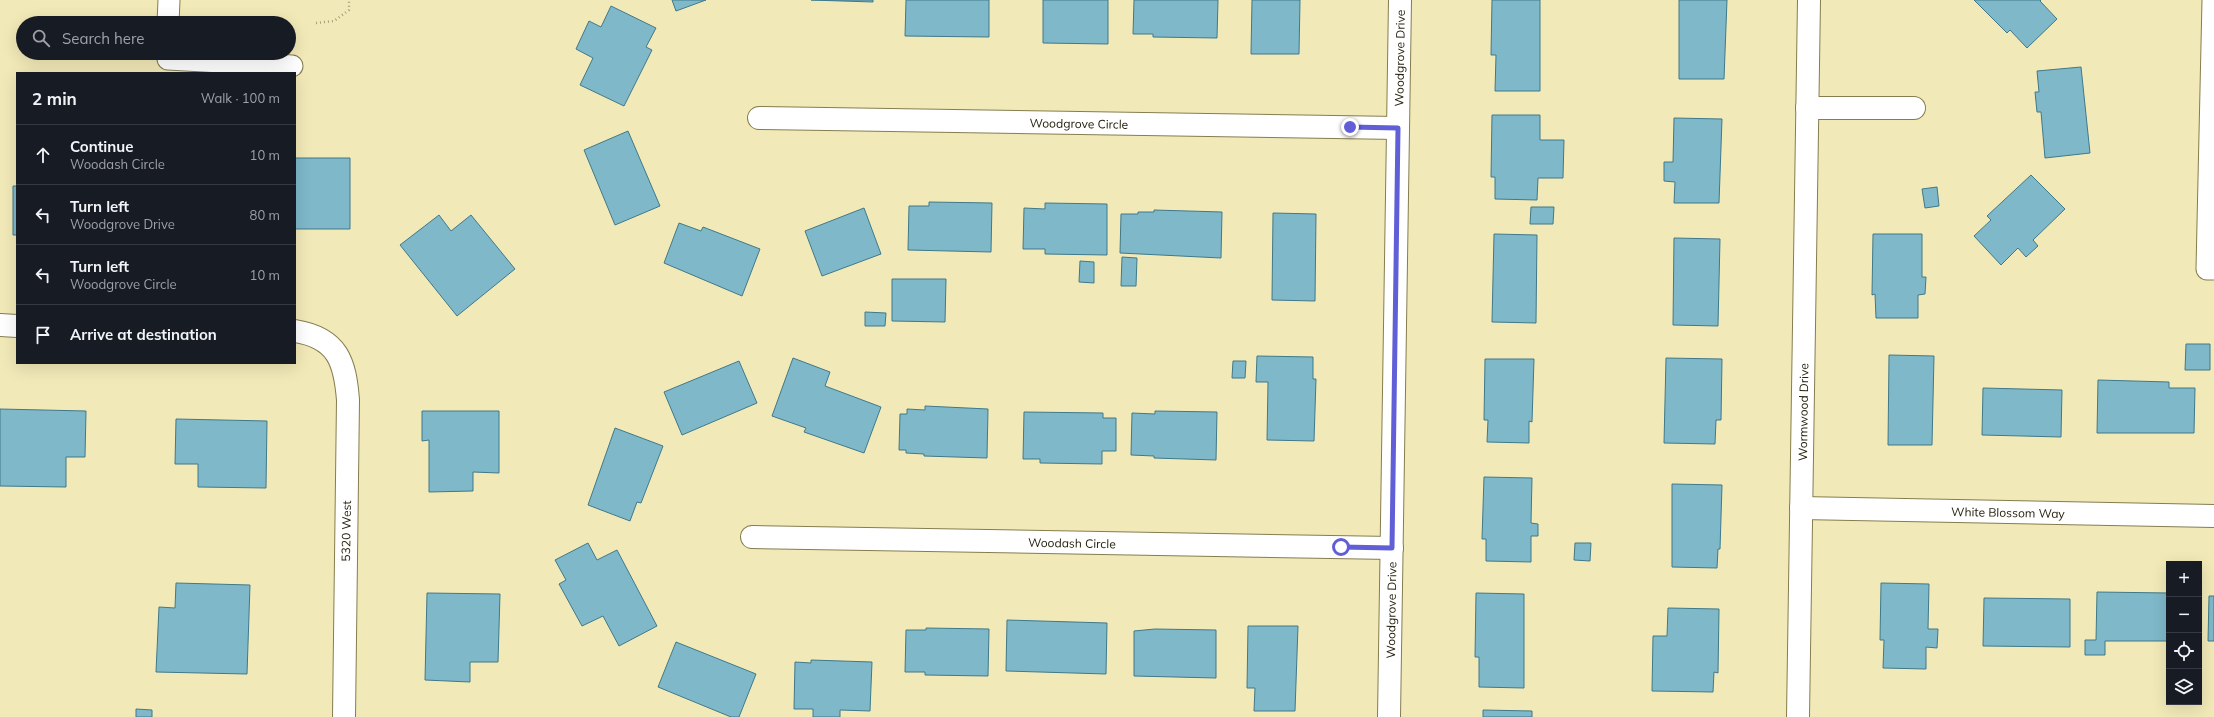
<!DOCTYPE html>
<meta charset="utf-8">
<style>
:root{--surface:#171b24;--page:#242831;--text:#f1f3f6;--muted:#9ea1a6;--line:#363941}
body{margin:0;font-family:Mulish,sans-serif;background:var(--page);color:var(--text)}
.controls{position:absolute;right:12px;bottom:12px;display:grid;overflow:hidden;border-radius:0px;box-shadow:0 4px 16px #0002}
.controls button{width:36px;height:36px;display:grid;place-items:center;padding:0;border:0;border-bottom:1px solid var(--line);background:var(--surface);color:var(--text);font:20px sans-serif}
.stop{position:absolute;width:12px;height:12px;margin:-9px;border:3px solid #605fd7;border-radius:50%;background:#fff}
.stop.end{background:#605fd7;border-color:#fff;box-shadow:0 1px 4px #0008}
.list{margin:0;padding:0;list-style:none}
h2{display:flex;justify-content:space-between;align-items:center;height:52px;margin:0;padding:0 16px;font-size:17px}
h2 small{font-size:13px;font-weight:400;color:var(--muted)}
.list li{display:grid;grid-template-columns:26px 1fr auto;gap:12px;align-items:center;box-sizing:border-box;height:60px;padding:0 16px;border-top:1px solid var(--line)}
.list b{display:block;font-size:15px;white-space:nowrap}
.list p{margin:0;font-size:13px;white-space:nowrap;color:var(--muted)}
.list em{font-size:13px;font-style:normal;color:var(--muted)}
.icon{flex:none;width:22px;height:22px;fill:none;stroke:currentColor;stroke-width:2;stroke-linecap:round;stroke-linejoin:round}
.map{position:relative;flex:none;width:2214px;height:717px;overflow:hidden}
.search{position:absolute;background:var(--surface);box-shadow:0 4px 16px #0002;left:16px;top:16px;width:280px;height:44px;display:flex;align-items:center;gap:10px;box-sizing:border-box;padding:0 14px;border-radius:22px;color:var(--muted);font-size:15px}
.panel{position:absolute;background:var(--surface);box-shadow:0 4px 16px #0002;left:16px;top:72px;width:280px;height:292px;border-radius:0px}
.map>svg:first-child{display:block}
.building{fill:#7eb8c9;stroke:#407989}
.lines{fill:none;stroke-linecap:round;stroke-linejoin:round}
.service-casing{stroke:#857d4f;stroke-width:23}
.minor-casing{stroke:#857d4f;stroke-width:24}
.path{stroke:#a59e78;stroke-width:2.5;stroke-dasharray:1 3;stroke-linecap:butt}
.service{stroke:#fff;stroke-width:21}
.minor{stroke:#fff;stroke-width:22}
.route{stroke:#605fd7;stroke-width:5}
.labels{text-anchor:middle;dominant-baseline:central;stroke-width:3.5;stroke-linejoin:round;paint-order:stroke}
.street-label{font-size:12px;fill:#272310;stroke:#fff}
</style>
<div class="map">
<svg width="2214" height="717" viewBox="0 0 2214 717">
<rect width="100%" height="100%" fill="#f2e9b8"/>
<!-- building -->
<path class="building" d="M672,0H706L676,11Z
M811,0H873V2Z
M906,0H989V37L905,36Z
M1043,0H1108V44L1043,43Z
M1134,0H1218L1217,38L1153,37V34H1133Z
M1252,0H1300L1299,54H1251Z
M1492,0H1540V91H1495L1496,55H1491Z
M1679,0H1727L1724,79H1679Z
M1974,0H2041L2040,1L2057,19L2027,48L2010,30L2007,33Z
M611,6L656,28L646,47L652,50L624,106L580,85L593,58L576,49L589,21L601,27Z
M2081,67L2090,153L2045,158L2041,112H2037L2035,92H2039L2037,71Z
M1492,115H1540V140H1564L1563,178H1538L1537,200L1495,199V177H1491Z
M1674,118L1722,119L1719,203H1674L1675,182L1664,181V162H1673Z
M628,131L660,206L615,225L584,150Z
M295,158H350V229H295Z
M2031,175L2065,209L2033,240L2038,246L2026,257L2018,248L2001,265L1974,236L1991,220L1987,216Z
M13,186H17V235H13Z
M1937,187L1939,206L1925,208L1922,189Z
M929,202L992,203L991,252L908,250L909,206H929Z
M1045,203L1107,204V255L1045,254V249H1023L1024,208L1045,209Z
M1531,207H1554L1553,224H1530Z
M864,208L881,254L822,276L805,231Z
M1154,210L1222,212L1221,258L1120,253L1121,214H1138V212H1154Z
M1273,213L1316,214L1315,301L1272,300Z
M439,215L451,231L471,215L515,269L457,316L400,245Z
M679,223L701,231L703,227L760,249L742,296L664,263Z
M1494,234L1537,235L1536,323L1492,322Z
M1873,234H1922V277H1926L1925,294L1918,295V318H1876L1875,294L1872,295Z
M1674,238L1720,239L1718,326L1673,325Z
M1122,257L1137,258L1136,286H1121Z
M1080,261L1094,262V283L1079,282Z
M892,279H946L945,322L892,321Z
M865,312L886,313L885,326H865Z
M2186,344H2210V370H2185Z
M1889,355L1934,356L1932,445H1888Z
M1257,356L1313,357V379H1316L1314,441L1267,440L1268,382H1256Z
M793,358L830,372L825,386L881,407L864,453L804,432L806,428L772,416Z
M1666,358L1722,359L1721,420H1716L1715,444L1664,443Z
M1485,359H1534L1532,422L1529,421V443L1487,442L1488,420H1484Z
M739,361L757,403L682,435L664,392Z
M1233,361H1246L1245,378H1232Z
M2098,380L2169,382V388H2195L2194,433H2097Z
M1983,388L2062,390L2061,437L1982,435Z
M925,406L988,409L987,458L924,456V454L906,453V450H899L900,414H907V409L925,410Z
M0,409L86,411L85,457H66V487L0,486Z
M422,411H499V473L473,472V491L429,492V440L422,441Z
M1155,411L1217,412L1216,460L1154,458V456L1131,455L1132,413L1155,414Z
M1024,412L1103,413V418H1116V451H1102V464L1040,463V459H1023Z
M176,419L267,421L266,488L198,487V464H175Z
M615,428L663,446L641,503L637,502L630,521L588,505Z
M1484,477L1532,478L1531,523L1538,524V536H1531V562L1486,561V539H1482Z
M1672,484L1722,485L1720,549H1718L1717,568L1672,567Z
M588,543L597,560L617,550L657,626L619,646L603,616L582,626L559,584L566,580L555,560Z
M1575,543H1591L1590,561L1574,560Z
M176,583L250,585L247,674L156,672L159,607L175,608Z
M1881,583L1929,584L1928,629H1938L1937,648L1926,647V669L1883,668L1884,640H1880Z
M2097,592L2169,593V641H2105V655H2085V640H2096Z
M427,593L500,594L498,662H470V682L425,680Z
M1476,593L1524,594V688L1479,687V657H1475Z
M2209,596H2214V641H2208Z
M1984,598L2070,599V647L1983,646Z
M1668,608L1719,609L1718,673L1714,672L1713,692L1652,691L1653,636H1667Z
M1007,620L1107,623L1106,674L1006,671Z
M1248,626H1298L1295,711H1254L1255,688H1247Z
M926,628L989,629L988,676L925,675V672H905L906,630H926Z
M1155,629L1216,630V678L1134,676V631Z
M676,642L756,674L739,717H731L658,687Z
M811,660L872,662L870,711L840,710V717H813V709H794L795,662L811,663Z
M136,709L152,710V717H136Z
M1483,710L1532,711V717H1483Z"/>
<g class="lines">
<!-- service casing -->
<g class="service-casing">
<path id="service" d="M2213,0L2207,269H2214
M168,23L169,0
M168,53V59L292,66"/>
</g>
<!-- minor casing -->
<g class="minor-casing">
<g id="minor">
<path d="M1807,108H1914"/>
<path id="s1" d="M759,118L1398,128"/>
<path d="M0,325L17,326"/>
<path d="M295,331C338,338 345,362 348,400L344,717"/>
<path id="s2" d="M1801,508L2214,516"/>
<path id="s3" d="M752,537L1392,548"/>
<path id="s4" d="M1389,717L1400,0"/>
<path id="s5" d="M1798,717L1809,0"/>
</g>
</g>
<!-- path -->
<path class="path" d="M316,23L334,21L349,10V0"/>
<!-- service -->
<use href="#service" class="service"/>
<!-- minor -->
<use href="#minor" class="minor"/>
</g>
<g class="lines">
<!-- route -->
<path class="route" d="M1341,547L1392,548L1398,128L1350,127"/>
</g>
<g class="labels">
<!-- street labels -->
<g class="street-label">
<text stroke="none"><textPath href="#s4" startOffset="659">Woodgrove Drive</textPath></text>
<text stroke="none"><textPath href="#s1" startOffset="320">Woodgrove Circle</textPath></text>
<text stroke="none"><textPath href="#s5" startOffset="305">Wormwood Drive</textPath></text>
<text stroke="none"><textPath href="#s2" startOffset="207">White Blossom Way</textPath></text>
<text transform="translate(346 531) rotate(-89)">5320 West</text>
<text stroke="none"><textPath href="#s3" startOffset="320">Woodash Circle</textPath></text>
<text stroke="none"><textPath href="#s4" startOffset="107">Woodgrove Drive</textPath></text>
</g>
</g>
</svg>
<div class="controls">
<button>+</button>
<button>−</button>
<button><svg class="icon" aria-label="locate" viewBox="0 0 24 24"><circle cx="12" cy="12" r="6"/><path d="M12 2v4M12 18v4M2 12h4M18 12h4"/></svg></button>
<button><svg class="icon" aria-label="layers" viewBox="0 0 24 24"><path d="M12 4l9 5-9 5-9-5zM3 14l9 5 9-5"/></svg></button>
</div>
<div class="stop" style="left:1341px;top:547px"></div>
<div class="stop end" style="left:1350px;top:127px"></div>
<div class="search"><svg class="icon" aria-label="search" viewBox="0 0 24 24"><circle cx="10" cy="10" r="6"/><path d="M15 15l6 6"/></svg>Search here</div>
<section class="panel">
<h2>2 min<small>Walk · 100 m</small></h2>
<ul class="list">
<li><svg class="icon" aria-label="ahead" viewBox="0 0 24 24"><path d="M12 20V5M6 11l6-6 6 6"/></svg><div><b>Continue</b><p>Woodash Circle</p></div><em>10 m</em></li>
<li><svg class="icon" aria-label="left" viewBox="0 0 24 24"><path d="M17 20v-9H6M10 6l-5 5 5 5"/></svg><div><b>Turn left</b><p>Woodgrove Drive</p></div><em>80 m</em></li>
<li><svg class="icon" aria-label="left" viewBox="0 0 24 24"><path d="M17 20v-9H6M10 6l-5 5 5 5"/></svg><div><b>Turn left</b><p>Woodgrove Circle</p></div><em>10 m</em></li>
<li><svg class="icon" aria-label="arrive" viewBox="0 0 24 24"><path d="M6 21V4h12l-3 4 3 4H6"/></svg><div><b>Arrive at destination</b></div></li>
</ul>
</section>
</div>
